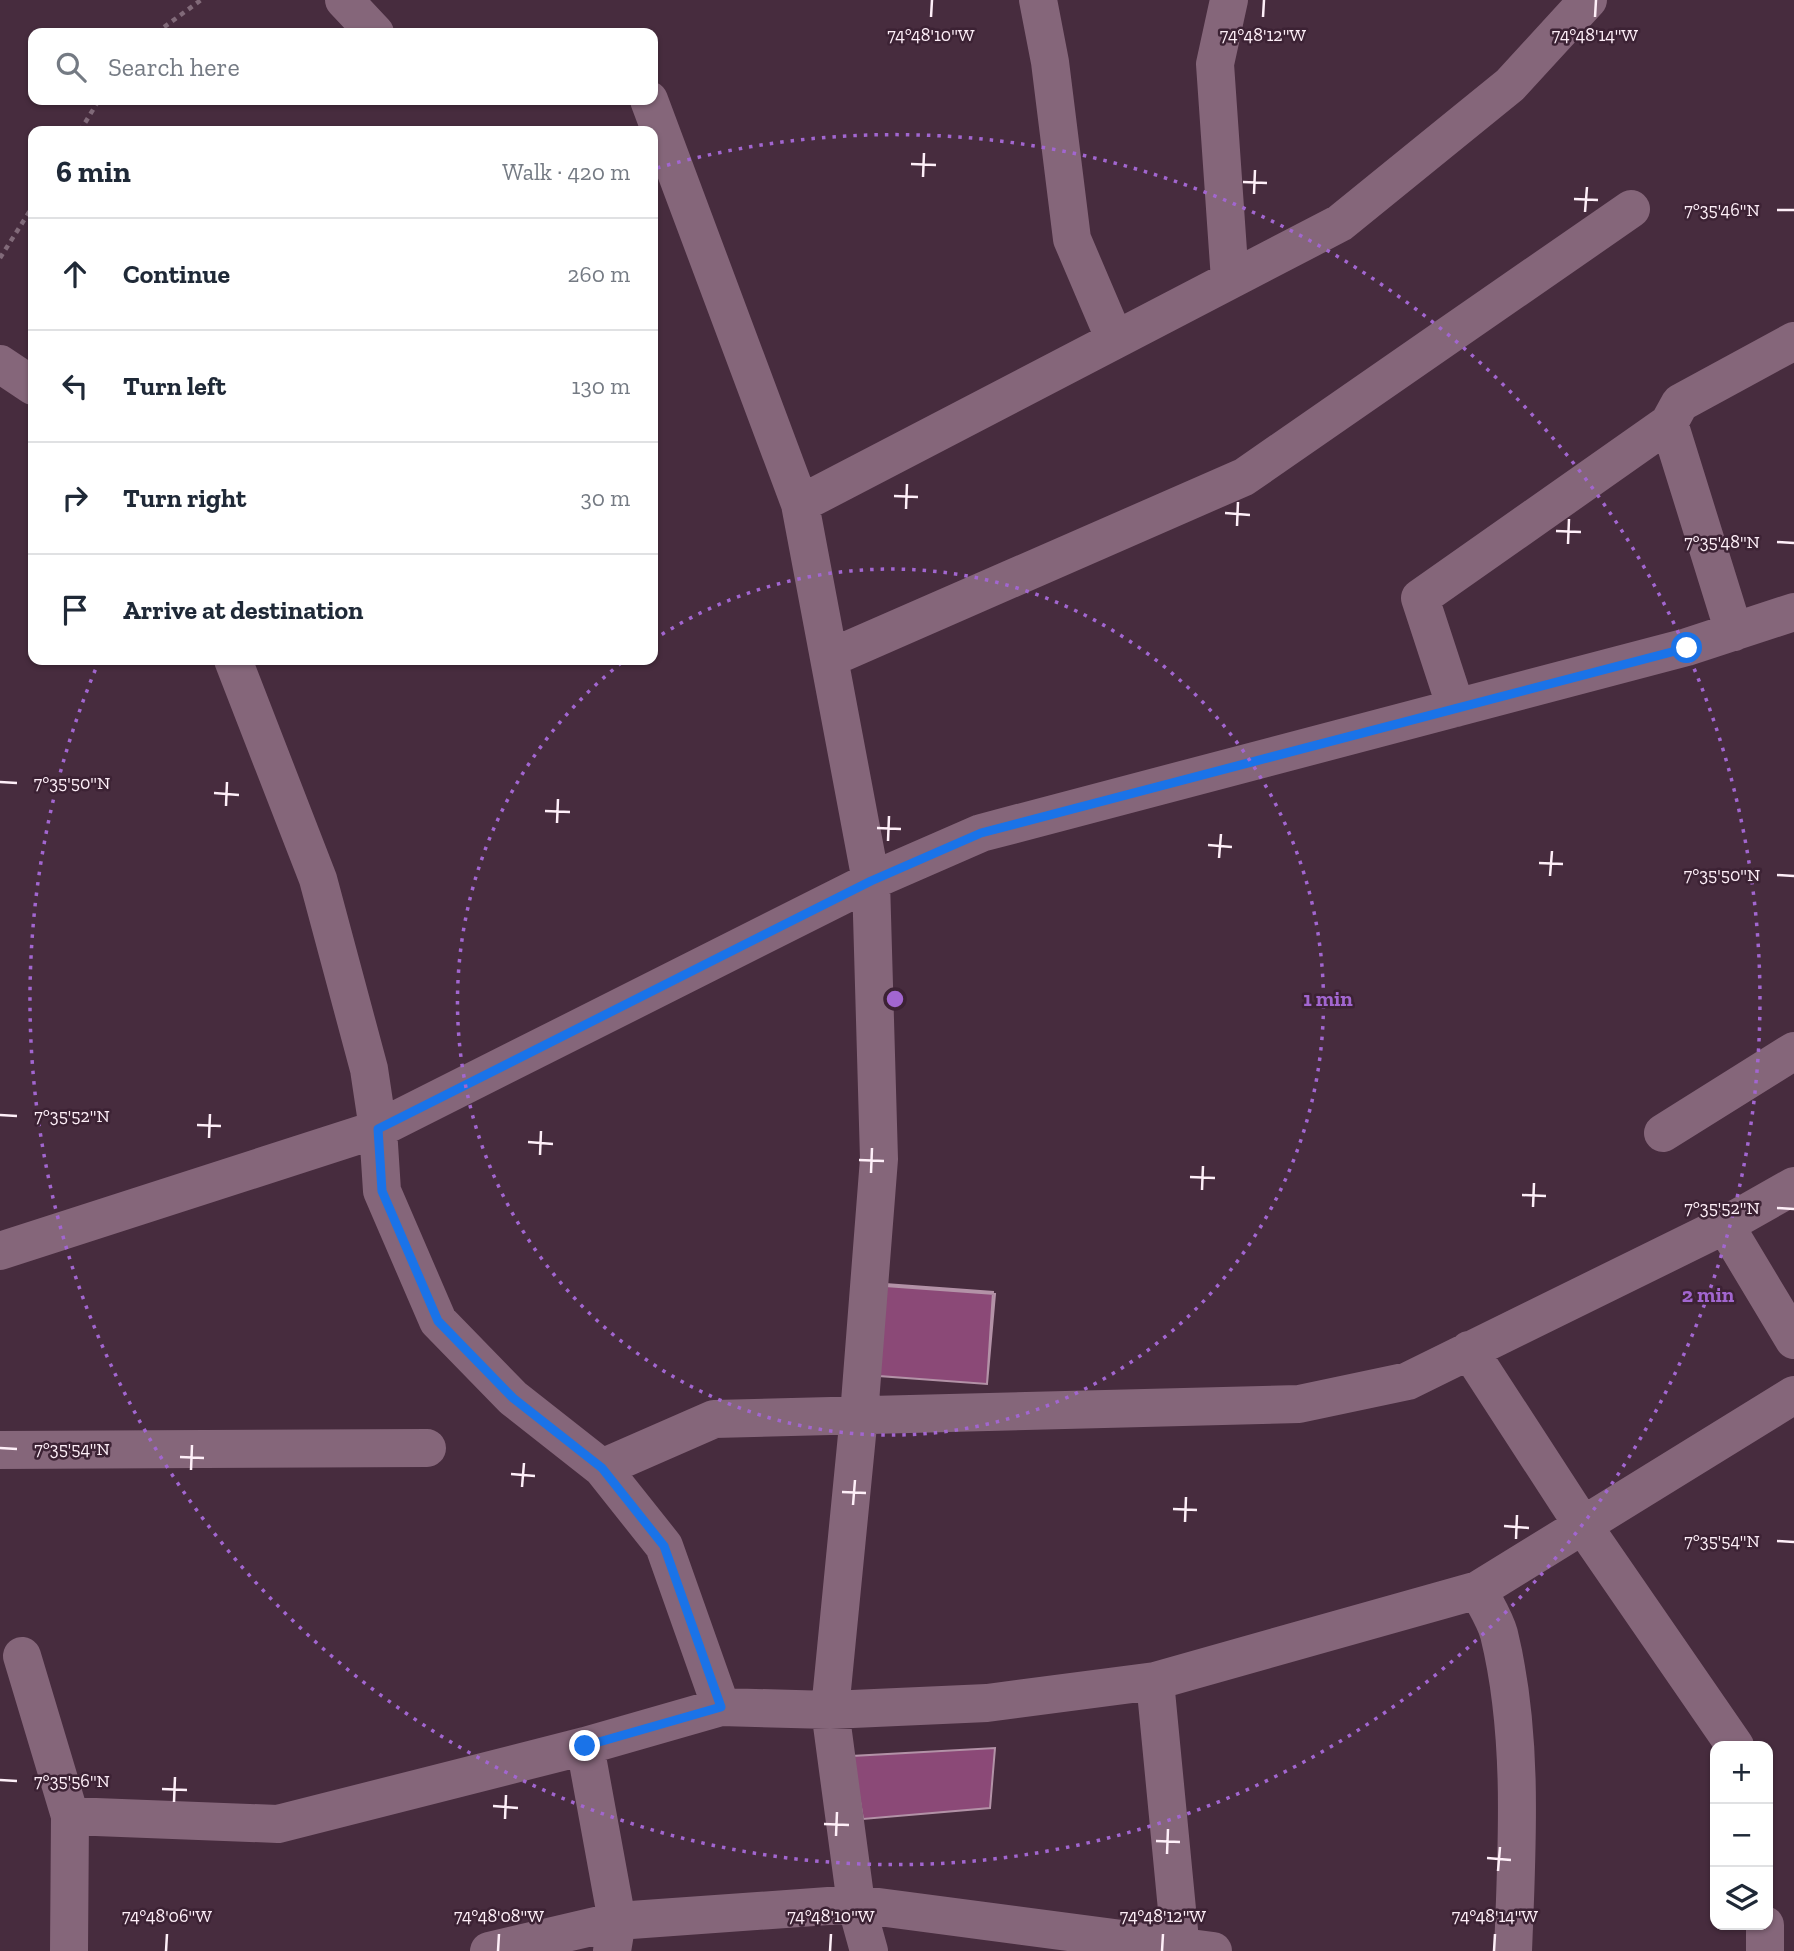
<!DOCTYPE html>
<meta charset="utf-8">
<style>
:root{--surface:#fff;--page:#f2f2f3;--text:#1f2937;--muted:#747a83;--line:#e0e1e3}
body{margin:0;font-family:"Zilla Slab",serif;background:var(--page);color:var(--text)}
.controls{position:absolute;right:21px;bottom:21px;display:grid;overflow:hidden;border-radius:14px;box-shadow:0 2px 5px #0004}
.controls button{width:63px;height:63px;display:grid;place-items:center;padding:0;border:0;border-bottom:2px solid var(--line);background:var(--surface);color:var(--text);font:35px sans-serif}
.stop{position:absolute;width:21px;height:21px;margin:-16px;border:5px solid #1a73e8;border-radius:50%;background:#fff}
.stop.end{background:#1a73e8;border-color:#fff;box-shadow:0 2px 7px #0008}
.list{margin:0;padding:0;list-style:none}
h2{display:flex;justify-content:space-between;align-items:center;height:91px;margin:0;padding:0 28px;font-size:30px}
h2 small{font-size:23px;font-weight:400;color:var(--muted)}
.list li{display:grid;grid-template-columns:46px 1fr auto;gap:21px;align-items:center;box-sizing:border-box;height:112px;padding:0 28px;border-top:2px solid var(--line)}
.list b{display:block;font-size:26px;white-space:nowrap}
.list em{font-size:23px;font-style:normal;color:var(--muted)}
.icon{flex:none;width:38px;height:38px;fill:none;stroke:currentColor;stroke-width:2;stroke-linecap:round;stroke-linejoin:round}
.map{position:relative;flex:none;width:1794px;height:1951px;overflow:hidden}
.search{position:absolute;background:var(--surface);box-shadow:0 2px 5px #0004;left:28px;top:28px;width:630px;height:77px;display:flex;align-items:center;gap:18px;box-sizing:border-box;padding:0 24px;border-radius:14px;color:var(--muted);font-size:26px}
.panel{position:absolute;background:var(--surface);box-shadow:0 2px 5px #0004;left:28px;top:126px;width:630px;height:539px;border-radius:14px}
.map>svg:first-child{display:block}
.building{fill:#8b4977;stroke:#b392a7;stroke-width:2}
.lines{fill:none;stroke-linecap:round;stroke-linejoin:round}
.path{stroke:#816a79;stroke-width:4.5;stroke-dasharray:5 5;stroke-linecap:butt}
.minor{stroke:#85667a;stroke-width:38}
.route{stroke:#1a73e8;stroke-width:9}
.ticks{fill:none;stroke:#feeff8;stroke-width:2.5}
.ring{fill:none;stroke:#a266d0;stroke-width:3.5;stroke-dasharray:3.5 7}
.ticks-label{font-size:18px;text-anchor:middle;fill:#feeff8;stroke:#3c2234;stroke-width:5;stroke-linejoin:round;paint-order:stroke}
.centre{fill:#a266d0;stroke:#3c2234;stroke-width:3.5}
.ring-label{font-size:21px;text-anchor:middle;font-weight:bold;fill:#a266d0;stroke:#3c2234;stroke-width:5;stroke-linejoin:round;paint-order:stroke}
</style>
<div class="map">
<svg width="1794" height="1951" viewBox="0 0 1794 1951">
<rect width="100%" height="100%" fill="#472c3e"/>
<!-- building -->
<path class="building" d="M885,1284L993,1292L987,1384L879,1376Z
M885,1286L995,1294L987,1384L879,1376Z
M995,1748L990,1808L863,1819L852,1756Z"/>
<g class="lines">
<!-- path -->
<path class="path" d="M156,33L201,0
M80,131L99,100
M0,258L33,206"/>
<!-- minor -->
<path class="minor" d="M344,0L375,33
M1038,0L1050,62L1072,239L1115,340
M1229,0L1215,64L1230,280
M649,100L800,504L871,881L879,1159L859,1415L830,1710L856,1904L869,1951
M0,364L33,386
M1669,423L1734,632
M800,504L1340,223L1510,85L1588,0
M830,658L1244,477L1631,209
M233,660L318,879L369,1069L378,1129L382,1191L438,1321L513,1398L602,1468L664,1546L721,1707
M1456,708L1420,598L1669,423L1680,403L1794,341
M1663,1133L1794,1051
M1725,1225L1794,1340
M0,1251L378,1129L871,881L981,833L1687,647L1794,612
M1469,1350L1582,1524L1735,1746
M0,1450L427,1448
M602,1468L714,1419L1299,1404L1408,1381L1725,1225L1794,1186
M1478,1590C1485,1604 1495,1619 1499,1634C1524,1736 1517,1847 1513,1951
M22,1656L70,1816L69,1951
M1155,1681L1181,1951
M585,1746L617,1921L612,1951
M70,1816L278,1824L585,1746L721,1707L830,1710L987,1703L1155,1681L1478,1590L1794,1395
M1765,1925V1951
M489,1951L617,1921L856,1904L1213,1951"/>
</g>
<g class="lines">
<!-- route -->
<path class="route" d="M585,1746L721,1707L664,1546L602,1468L513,1398L438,1321L382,1191L378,1129L871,881L981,833L1687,648"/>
</g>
<!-- ticks -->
<path class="ticks" d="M931,17L932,0M1263,17L1264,0M1595,17L1596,0M911,164L936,165M923,177L924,153M1243,182L1267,183M1254,194L1255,170M1574,199L1598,200M1777,210H1794M1585,212L1587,187M894,496L918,497M906,509L907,484M1225,513L1250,515M1237,526L1238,502M1556,531L1581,532M1777,542L1794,543M1568,544L1569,519M0,782L17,783M214,793L239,795M226,806L227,782M545,811L570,812M557,823L558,799M877,828L901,829M888,841L889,816M1208,845L1232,847M1219,858L1221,834M1539,863L1563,864M1777,875L1794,876M1550,876L1552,851M0,1115L17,1116M197,1125L221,1126M209,1138L210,1114M528,1142L553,1144M540,1155L541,1131M859,1160L884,1161M871,1173L872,1148M1190,1177L1215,1178M1202,1190L1203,1166M1522,1195L1546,1196M1533,1207L1534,1183M1777,1208L1794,1209M0,1448L17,1449M180,1457L204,1458M191,1470L192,1445M511,1474L535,1476M522,1487L524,1463M842,1492L866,1493M853,1505L855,1480M1173,1509L1197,1510M1185,1522L1186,1497M1504,1526L1529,1528M1516,1539L1517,1515M1777,1541L1794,1542M0,1780L17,1781M162,1789L187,1790M174,1802L175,1777M493,1806L518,1808M505,1819L506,1795M824,1824L849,1825M836,1836L837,1812M1156,1841L1180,1842M1167,1854L1168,1829M1487,1858L1511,1860M1498,1871L1500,1847M166,1951L167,1934M498,1951L499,1934M830,1951L831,1934M1162,1951L1163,1934M1494,1951L1495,1934"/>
<!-- distance rings -->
<g class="ring">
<path d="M653 640A433 433 0 1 1 625 660"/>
<path d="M657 168A865 865 0 1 1 99 661"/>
</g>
<g class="ticks-label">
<text x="931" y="41">74°48'10"W</text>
<text x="1263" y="41">74°48'12"W</text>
<text x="1595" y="41">74°48'14"W</text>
<text x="1722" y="216">7°35'46"N</text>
<text x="1722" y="548">7°35'48"N</text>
<text x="72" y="789">7°35'50"N</text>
<text x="1722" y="881">7°35'50"N</text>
<text x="72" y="1122">7°35'52"N</text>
<text x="1722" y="1214">7°35'52"N</text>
<text x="72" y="1455">7°35'54"N</text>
<text x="1722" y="1547">7°35'54"N</text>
<text x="72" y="1787">7°35'56"N</text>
<text x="167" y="1922">74°48'06"W</text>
<text x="499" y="1922">74°48'08"W</text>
<text x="831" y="1922">74°48'10"W</text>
<text x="1163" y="1922">74°48'12"W</text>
<text x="1495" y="1922">74°48'14"W</text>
</g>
<circle cx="895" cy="999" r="10" class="centre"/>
<g class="ring-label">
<text x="1328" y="1006">1 min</text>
<text x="1708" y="1302">2 min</text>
</g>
</svg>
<div class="controls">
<button>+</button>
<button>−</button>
<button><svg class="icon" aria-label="layers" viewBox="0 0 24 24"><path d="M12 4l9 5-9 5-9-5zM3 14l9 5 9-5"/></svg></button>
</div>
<div class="stop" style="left:1687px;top:648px"></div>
<div class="stop end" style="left:585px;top:1746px"></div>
<div class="search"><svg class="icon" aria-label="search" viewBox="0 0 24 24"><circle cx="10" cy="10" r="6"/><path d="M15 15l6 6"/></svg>Search here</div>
<section class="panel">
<h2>6 min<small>Walk · 420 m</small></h2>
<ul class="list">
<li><svg class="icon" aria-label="ahead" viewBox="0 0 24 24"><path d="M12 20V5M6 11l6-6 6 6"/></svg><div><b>Continue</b></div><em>260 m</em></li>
<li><svg class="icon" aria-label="left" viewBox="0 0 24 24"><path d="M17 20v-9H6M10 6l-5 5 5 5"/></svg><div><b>Turn left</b></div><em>130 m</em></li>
<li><svg class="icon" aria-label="right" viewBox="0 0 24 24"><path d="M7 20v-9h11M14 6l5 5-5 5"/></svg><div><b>Turn right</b></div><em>30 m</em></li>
<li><svg class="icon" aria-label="arrive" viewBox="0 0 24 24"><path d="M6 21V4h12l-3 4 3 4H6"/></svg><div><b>Arrive at destination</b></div></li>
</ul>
</section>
</div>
